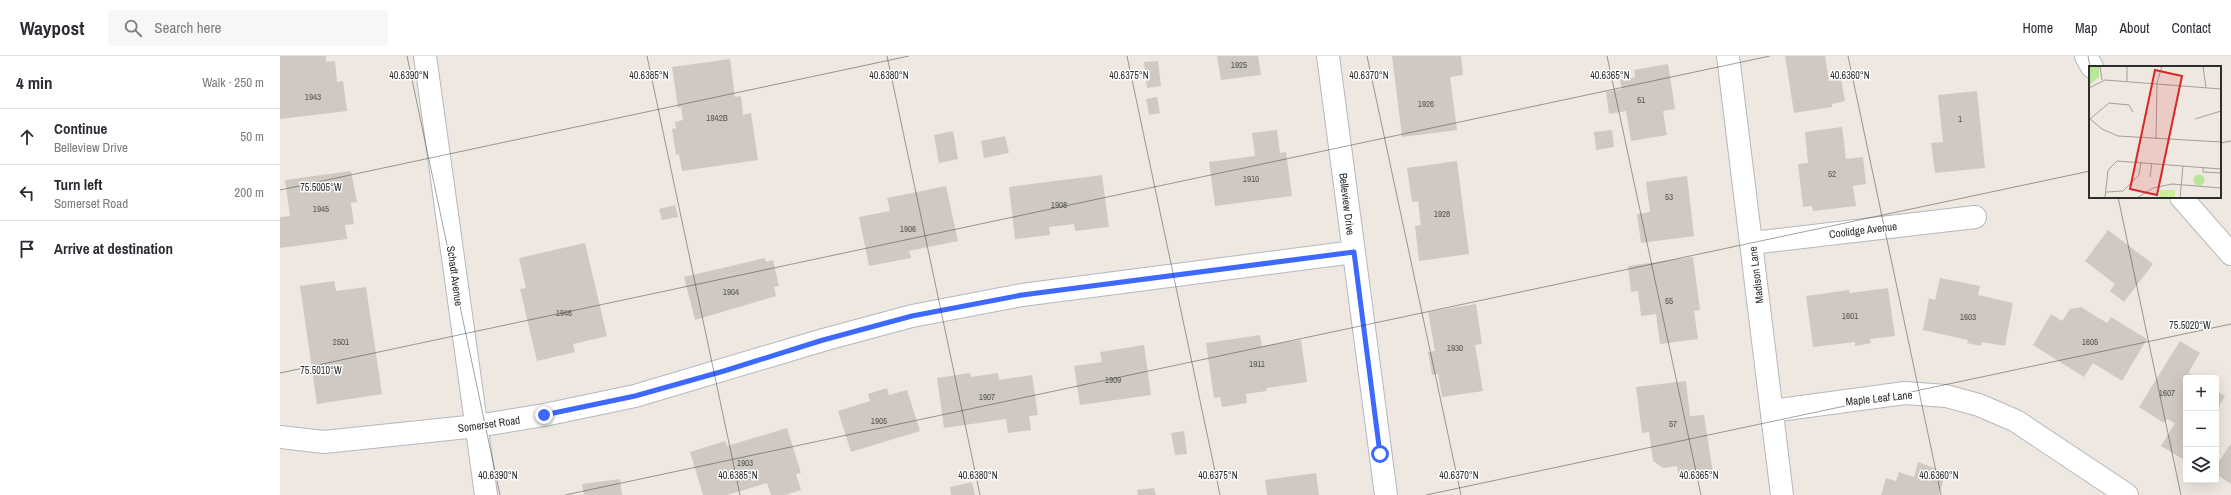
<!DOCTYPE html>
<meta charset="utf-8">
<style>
:root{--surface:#fff;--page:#f7f7f7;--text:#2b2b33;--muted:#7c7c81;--line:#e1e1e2}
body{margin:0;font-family:"Archivo Narrow",sans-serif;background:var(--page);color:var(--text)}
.controls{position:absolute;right:12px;bottom:12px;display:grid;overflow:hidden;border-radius:4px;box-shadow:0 4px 16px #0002}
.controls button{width:36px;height:36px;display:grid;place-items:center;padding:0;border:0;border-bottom:1px solid var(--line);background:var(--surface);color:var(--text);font:20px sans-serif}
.stop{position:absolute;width:12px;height:12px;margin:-9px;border:3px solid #3e69ff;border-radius:50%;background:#fff}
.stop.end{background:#3e69ff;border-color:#fff;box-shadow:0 1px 4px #0008}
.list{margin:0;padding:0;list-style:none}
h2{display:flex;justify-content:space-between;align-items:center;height:52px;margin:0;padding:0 16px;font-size:17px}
h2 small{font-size:13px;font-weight:400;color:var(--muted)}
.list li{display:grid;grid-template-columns:26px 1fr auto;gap:12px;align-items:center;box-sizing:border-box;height:56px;padding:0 16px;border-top:1px solid var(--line)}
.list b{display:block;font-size:15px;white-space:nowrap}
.list p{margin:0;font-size:13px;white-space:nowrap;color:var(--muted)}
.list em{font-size:13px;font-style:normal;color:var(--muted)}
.icon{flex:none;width:22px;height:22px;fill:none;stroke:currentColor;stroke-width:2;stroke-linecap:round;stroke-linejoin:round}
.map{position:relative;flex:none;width:1951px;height:439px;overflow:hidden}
header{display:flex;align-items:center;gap:24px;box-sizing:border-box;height:56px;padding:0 20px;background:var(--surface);border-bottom:1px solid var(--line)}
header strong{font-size:19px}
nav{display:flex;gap:22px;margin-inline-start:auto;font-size:14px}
.search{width:280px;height:36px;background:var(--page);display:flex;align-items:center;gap:10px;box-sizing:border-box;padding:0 14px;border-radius:4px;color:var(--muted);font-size:15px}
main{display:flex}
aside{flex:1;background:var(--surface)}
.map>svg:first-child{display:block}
.building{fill:#cfc9c1}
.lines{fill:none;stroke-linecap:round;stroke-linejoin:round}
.minor-casing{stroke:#b4b7c1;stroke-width:24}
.tertiary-casing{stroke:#b4b7c1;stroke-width:24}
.minor{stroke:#fff;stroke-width:22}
.tertiary{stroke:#fff;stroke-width:22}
.route{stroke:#3e69ff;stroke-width:5}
.ticks{fill:none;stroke:#2e2e2e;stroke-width:1;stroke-opacity:0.45}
.labels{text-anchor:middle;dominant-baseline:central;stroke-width:3;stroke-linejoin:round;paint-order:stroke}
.number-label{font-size:9px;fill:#565553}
.street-label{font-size:11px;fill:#2e2e2e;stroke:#fff}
.inset-road{fill:none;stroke:#a29e99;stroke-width:1}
.view{fill:#d62828;fill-opacity:0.15;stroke:#d62828;stroke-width:2}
.inset-edge{fill:none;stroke:#2e2e2e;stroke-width:2}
.ticks-label{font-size:10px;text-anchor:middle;fill:#2e2e2e;stroke:#fff;stroke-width:3;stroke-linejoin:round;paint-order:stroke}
</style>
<header>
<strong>Waypost</strong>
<div class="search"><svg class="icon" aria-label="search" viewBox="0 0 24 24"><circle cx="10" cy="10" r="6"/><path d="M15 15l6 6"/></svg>Search here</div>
<nav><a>Home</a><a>Map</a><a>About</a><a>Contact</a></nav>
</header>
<main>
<aside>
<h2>4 min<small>Walk · 250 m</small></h2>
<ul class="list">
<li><svg class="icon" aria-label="ahead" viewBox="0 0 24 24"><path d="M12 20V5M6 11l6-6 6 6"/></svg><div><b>Continue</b><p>Belleview Drive</p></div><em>50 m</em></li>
<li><svg class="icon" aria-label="left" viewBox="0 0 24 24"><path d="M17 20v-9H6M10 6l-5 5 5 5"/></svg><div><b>Turn left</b><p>Somerset Road</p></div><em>200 m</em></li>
<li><svg class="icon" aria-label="arrive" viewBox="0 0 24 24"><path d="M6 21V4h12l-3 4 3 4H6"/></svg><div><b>Arrive at destination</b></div></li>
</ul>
</aside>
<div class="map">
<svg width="1951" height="439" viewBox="0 0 1951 439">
<rect width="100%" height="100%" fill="#efe8e0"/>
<!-- building -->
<path class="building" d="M0,0H46V6L55,5L57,26L63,25L67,55L0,63Z
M937,0H978L981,19L941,24Z
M1112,0H1181L1183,19L1170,21L1177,74L1122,81Z
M1505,0H1545L1549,25L1561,23L1565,45L1552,48V51L1514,57Z
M450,3L455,41L461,40L463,59L471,57L478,104L402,115L399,98L396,99L392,73L396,72L395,66L403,64L401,51L398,52L392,11Z
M878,5L881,30L867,32L864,6Z
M1388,8L1395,53L1383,55L1387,79L1351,85L1346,55L1329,58L1326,36L1342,33L1340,24L1355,21L1354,14Z
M1697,35L1705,112L1655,117L1651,87L1663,86L1658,39Z
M877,41L880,57L869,59L866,43Z
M1562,71L1566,103L1583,101L1586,128L1573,130L1576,150L1533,155L1532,150L1523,151L1518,108L1528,107L1525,76Z
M997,74L1000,97L1006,96L1012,140L935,150L929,106L975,100L972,77Z
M1332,74L1334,91L1316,94L1314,76Z
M673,75L678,103L659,107L654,79Z
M725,80L729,97L704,102L701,85Z
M1177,105L1189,198L1139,205L1135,170L1141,169L1138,145L1132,146L1127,112Z
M71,115L77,146L71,147L74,168L65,169L67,183L0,192V161L10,160L5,124Z
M822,119L829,171L795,175L794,168L769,171L770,179L735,183L729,131Z
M1407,120L1414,180L1361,187L1357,158L1370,156L1366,126Z
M666,130L678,185L629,195L631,202L589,210L579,161L610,155L607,142Z
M395,149L398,161L382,164L379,153Z
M1828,174L1873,208L1844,246L1830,235L1835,228L1805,205Z
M305,187L327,280L293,288L295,296L257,305L240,233L246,232L239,202Z
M1413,201L1420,254L1414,255L1418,283L1380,288L1376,258L1361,260L1358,235L1351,236L1348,210Z
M485,202L486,206L493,204L499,230L494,231L496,240L415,264L404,221Z
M1660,222L1700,230L1698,239L1733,247L1725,290L1702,286L1701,290L1687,287L1688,284L1643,274L1649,242L1655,244Z
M54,225L56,235L86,231L102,338L37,348L20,230Z
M1608,232L1615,280L1590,283L1591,287L1575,290V286L1533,291L1526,240L1569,234L1570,237Z
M1196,248L1202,288L1195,289L1203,335L1162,341L1158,318L1152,319L1148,296L1155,295L1148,256Z
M1801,251L1827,267L1831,261L1867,283L1842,325L1813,307L1804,321L1753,289L1771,258L1782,265L1790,253Z
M980,279L982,290L1021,284L1027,326L986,332L987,335L966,338L967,347L942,351L940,341L934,342L926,287Z
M1900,285L1920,297L1908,317L1916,322H1906V405L1881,390L1895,367L1887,363L1884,367L1859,351Z
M864,289L871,339L800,349L794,310L822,306L820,296Z
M690,317L691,321L718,317L719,324L752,319L758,359L749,360L751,374L728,377L726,363L664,372L657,322Z
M1406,325L1410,360L1424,359L1433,418L1399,423L1397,410L1383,412L1373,405L1369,376L1362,377L1356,331Z
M607,332L609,339L627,334L640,375L571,396L558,355L590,345L588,338Z
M1936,334L1945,340L1936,356Z
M507,372L521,417L516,418L521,434L505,439H491L487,427L447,439H423L410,396L445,385L447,390Z
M904,375L907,398L895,399L891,377Z
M1951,387V428L1936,418V410Z
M1638,406L1666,416L1659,439H1601L1606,422L1616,425L1619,416L1634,421Z
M1036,417L1039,439H987L985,424Z
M340,423L342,439H304L302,428Z
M692,426L695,439H671L670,431Z
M874,432L876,439H858L857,434Z"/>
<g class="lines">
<!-- minor casing -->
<g class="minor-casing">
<path id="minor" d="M1048,0L1106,439
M1448,0L1502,439
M1472,187L1695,161
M1492,355L1625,337L1666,340L1699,349L1736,365L1847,439
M0,381L44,386L197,370L264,359L355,340L543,284L632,260L742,239L1074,196"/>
</g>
<!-- tertiary casing -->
<g class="tertiary-casing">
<path id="tertiary" d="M145,0L206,439
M1806,0L1812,11
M1901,141L1951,198"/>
</g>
<!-- minor -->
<use href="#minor" class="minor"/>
<!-- tertiary -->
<use href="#tertiary" class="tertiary"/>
</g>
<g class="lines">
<!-- route -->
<path class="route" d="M264,359L355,340L444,315L543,284L632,260L742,239L1074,196L1100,398"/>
</g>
<!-- ticks -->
<path class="ticks" d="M127,0L220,439M367,0L460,439M607,0L700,439M847,0L940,439M1087,0L1181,439M1327,0L1421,439M1568,0L1661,439M1808,0L1810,11M1940,87L1951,85M0,134L629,0M1838,141L1901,439M0,317L1490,0M285,439L1810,115M1146,439L1951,268"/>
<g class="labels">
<!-- number labels -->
<g class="number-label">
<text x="959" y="9">1925</text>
<text x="33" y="41">1943</text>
<text x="1361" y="44">51</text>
<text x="1146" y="48">1926</text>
<text x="437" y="62">1942B</text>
<text x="1680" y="63">1</text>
<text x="1552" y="118">52</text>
<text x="971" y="123">1910</text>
<text x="1389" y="141">53</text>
<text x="779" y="149">1908</text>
<text x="41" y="153">1945</text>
<text x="1162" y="158">1928</text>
<text x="628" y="173">1906</text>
<text x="451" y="236">1904</text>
<text x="1389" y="245">55</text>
<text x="284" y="257">1946</text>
<text x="1570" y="260">1601</text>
<text x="1688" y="261">1603</text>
<text x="61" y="286">2501</text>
<text x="1810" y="286">1605</text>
<text x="1175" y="292">1930</text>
<text x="977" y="308">1911</text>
<text x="833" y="324">1909</text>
<text x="1887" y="337">1607</text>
<text x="707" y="341">1907</text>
<text x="599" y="365">1905</text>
<text x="1393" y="368">57</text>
<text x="465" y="407">1903</text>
</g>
<!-- street labels -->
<g class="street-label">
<text transform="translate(1067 148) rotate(83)">Belleview Drive</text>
<text transform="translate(1583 174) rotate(-7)">Coolidge Avenue</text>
<text transform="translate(1476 219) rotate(-97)">Madison Lane</text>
<text transform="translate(175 220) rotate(82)">Schadt Avenue</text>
<text transform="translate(1599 342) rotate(-6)">Maple Leaf Lane</text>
<text transform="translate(209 368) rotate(-8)">Somerset Road</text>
</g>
</g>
<!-- overview -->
<g transform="translate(1809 10)">
<rect width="132" height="132" fill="#efe8e0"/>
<path d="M0,0H10V11L0,19ZM104.5 114a5.5 5.5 0 1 1 11 0a5.5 5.5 0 1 1-11 0Z" fill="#b8e79c"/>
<path d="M71,124H86V132H71Z" fill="#cdee97"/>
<path class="inset-road" d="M11,0L13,14M38,0V15M114,0L117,22M0,22L16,14L132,23M0,52L13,63L29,70L132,76M106,53L132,45M0,54L20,37L40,39L44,46M67,73L68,17L73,0M114,102V106L132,107M61,111L63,97M17,126L34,125L50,109L52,96M16,132L19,104L28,95L132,103M48,132L64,122L83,118L132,122M91,132L94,100"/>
<path class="view" d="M66,4L93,10L68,129L41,123Z"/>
<rect width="132" height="132" class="inset-edge"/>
</g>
<g class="ticks-label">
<text x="1089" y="23">40.6370°N</text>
<text x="1570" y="23">40.6360°N</text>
<text x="129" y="23">40.6390°N</text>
<text x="369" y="23">40.6385°N</text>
<text x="609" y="23">40.6380°N</text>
<text x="849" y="23">40.6375°N</text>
<text x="1330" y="23">40.6365°N</text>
<text x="41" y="135">75.5005°W</text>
<text x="1910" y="273">75.5020°W</text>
<text x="41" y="318">75.5010°W</text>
<text x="218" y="423">40.6390°N</text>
<text x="458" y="423">40.6385°N</text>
<text x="698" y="423">40.6380°N</text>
<text x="938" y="423">40.6375°N</text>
<text x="1179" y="423">40.6370°N</text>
<text x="1419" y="423">40.6365°N</text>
<text x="1659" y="423">40.6360°N</text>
</g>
</svg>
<div class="controls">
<button>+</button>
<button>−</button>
<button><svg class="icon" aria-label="layers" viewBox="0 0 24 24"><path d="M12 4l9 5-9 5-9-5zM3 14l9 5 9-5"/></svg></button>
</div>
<div class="stop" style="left:1100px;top:398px"></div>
<div class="stop end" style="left:264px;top:359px"></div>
</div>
</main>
